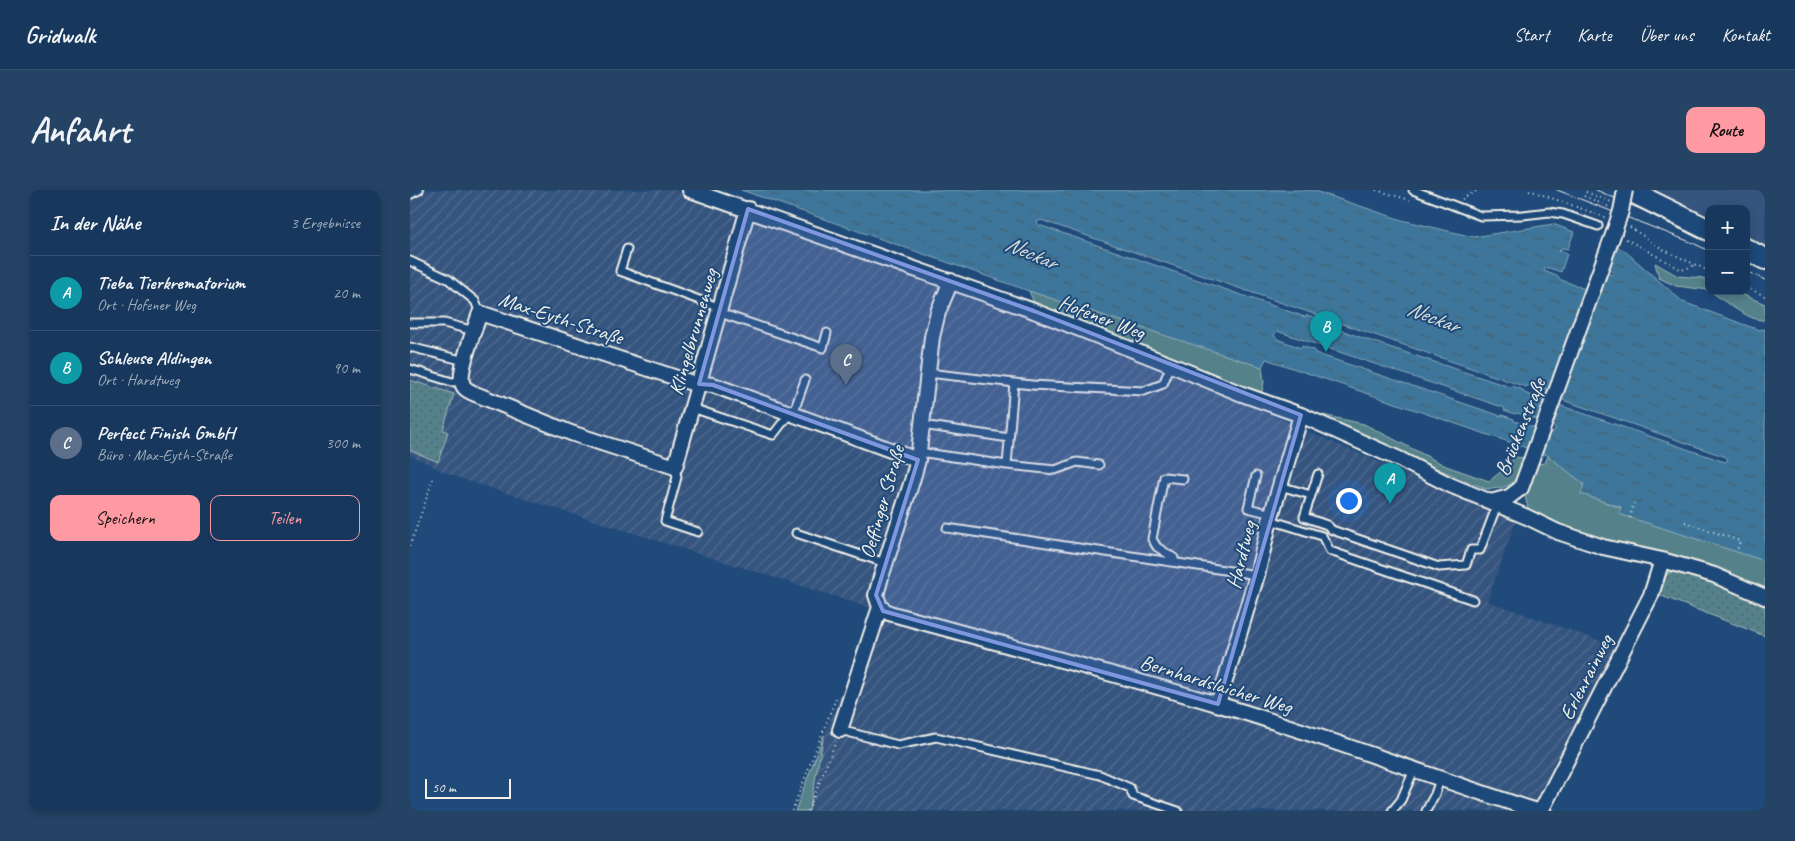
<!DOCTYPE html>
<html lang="de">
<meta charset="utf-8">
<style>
:root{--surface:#17385c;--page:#244365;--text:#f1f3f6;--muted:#9eacbb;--line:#365272;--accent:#ff9aa2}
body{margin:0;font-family:Caveat,sans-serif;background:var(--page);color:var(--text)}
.controls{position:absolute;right:15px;top:15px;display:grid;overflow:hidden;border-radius:10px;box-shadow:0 2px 8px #0003}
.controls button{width:45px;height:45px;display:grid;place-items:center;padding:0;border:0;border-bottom:1px solid var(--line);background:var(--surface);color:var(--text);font:25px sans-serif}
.scale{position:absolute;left:15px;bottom:12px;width:86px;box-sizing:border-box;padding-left:5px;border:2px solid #f4f1e8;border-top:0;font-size:14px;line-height:18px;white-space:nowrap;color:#f4f1e8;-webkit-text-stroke:4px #1f4a7a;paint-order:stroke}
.you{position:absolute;left:938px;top:310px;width:18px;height:18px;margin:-12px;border:4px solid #fff;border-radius:50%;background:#1a73e8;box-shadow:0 0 0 8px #1a73e833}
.badge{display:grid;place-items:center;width:32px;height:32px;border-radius:50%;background:var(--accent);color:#fff;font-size:16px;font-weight:700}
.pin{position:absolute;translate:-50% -41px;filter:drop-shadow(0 1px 2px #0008)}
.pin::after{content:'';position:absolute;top:26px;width:18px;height:15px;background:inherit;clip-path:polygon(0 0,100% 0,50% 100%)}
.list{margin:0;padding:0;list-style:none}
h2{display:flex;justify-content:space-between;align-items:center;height:65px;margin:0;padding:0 20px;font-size:21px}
h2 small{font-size:16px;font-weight:400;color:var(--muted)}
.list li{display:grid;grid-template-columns:32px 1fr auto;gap:15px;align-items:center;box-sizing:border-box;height:75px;padding:0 20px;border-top:1px solid var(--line)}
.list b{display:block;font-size:19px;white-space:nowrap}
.list p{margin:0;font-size:16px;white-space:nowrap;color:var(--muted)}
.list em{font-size:16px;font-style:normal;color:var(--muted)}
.actions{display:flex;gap:10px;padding:15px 20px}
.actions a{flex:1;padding:11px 0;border:1px solid var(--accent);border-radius:10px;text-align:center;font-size:18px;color:var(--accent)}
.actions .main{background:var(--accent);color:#111}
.map{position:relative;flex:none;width:1355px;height:621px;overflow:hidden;border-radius:10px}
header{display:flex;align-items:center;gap:30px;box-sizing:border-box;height:70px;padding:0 25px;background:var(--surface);border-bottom:1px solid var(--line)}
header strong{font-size:24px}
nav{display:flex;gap:28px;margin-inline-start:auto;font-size:18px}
.intro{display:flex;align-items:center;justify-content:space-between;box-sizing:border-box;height:120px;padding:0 30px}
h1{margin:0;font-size:35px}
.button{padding:12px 22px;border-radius:10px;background:var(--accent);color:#111;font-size:18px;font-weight:700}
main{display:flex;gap:30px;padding:0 30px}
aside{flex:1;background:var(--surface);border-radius:10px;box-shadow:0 2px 8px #0003}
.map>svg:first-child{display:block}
.built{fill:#34547f}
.industrial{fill:url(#industrial-furrows)}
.grass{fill:#54818a;stroke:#a4b9b9}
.park{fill:url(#park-dots);stroke:#a4b9b9}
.water{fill:url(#water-ripples);stroke:#87a7b9;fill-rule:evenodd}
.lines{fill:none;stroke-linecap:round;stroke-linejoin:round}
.lane-casing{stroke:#f4f1e8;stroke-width:11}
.street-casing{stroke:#f4f1e8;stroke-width:18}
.secondary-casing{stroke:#f4f1e8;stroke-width:24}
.path{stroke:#f4f1e8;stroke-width:2;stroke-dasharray:1 4;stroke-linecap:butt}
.lane{stroke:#1f4a7a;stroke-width:7}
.street{stroke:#1f4a7a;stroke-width:14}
.secondary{stroke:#1f4a7a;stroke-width:20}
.tram{stroke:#f4f1e8;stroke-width:1}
.street-bridge-casing{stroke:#f4f1e8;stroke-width:18;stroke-linecap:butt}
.street-bridge{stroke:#1f4a7a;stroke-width:14}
.marked{fill:#7e97df;fill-opacity:0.2;stroke:#7e97df;stroke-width:4;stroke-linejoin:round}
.labels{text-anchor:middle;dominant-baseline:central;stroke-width:4;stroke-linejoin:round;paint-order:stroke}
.street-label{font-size:21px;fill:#f4f1e8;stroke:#1f4a7a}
.water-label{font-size:22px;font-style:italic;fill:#d9dfdc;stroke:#1f4a7a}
</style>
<header>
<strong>Gridwalk</strong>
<nav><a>Start</a><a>Karte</a><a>Über uns</a><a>Kontakt</a></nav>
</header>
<div class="intro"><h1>Anfahrt</h1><a class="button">Route</a></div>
<main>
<aside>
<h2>In der Nähe<small>3 Ergebnisse</small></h2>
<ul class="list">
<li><span class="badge" style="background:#0f9aa8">A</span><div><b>Tieba Tierkrematorium</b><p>Ort · Hofener Weg</p></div><em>20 m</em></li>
<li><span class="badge" style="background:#0f9aa8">B</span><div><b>Schleuse Aldingen</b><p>Ort · Hardtweg</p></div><em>90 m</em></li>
<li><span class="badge" style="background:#5c6f8a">C</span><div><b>Perfect Finish GmbH</b><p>Büro · Max-Eyth-Straße</p></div><em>300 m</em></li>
</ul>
<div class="actions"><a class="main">Speichern</a><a>Teilen</a></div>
</aside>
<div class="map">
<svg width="1355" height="621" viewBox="0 0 1355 621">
<defs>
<pattern id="industrial-furrows" width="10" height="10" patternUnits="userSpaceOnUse" patternTransform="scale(1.25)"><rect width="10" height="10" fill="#34547f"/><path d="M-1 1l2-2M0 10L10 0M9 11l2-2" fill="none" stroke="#526d91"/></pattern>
<pattern id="park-dots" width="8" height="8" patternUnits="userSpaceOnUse" patternTransform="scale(1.25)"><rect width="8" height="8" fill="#54818a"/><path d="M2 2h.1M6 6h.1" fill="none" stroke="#4f676b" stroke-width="1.8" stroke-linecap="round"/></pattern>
<pattern id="water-ripples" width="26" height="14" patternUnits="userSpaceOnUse" patternTransform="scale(1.25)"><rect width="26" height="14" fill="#3e769a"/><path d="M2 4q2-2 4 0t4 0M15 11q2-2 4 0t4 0" fill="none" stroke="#445f70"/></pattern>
</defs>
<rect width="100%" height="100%" fill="#1f4a7a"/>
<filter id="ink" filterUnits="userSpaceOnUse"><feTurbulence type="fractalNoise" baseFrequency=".02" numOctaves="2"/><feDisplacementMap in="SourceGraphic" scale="10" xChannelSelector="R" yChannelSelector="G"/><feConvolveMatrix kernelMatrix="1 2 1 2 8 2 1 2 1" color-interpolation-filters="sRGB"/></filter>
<g filter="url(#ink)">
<!-- built -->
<path class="built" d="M1243,0H1355V58L1336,48V19H1299V29Z"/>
<!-- industrial -->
<path class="industrial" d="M0,0H264L541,91L709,160L1106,331L1077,411L1208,457L1131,613L1148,621H399L414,545L459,434L464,419L58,291L31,281L21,275L0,265Z"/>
<!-- grass -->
<path class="grass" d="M1245,73L1268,86L1293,88L1299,91V100L1266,96L1249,88Z
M619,101L852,177L854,192L851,205L625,115Z
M1300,101H1324L1355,114V130C1340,132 1313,110 1300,101Z
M908,224L954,234L1036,276L1079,291L1093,280L1105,267L1115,268C1106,292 1103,299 1076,299L907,228Z
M1138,266L1174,294L1172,304L1211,318L1209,324L1355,371V417L1317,397L1265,381L1257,384L1252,370L1193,357L1196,350L1167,341L1119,322L1115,306L1126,274L1135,273Z
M414,545L399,621H385Z"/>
<!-- park -->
<path class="park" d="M0,190L44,204L33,240L38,242L28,272L0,260Z
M1265,381L1317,397L1355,417V446L1249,405L1257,384Z"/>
<!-- water -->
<path class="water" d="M331,0H902L992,30L1064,47L1143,34L1164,42L1158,59L1152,58L1149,61L1157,64L1151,82L1139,78H1135L1134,81L1149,87V89L1175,99L1192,102L1193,100L1183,95L1188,80L1203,85L1204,84L1199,76L1191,72L1198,52L1215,61L1273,112L1349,140L1355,139V371L1209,324L1211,317L1171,304L1174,294L1137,265L856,169L852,177L619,101ZM631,30L1116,197L1121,194L1138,200L1147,208L1316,267L1318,270L1315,272L1114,203L1113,200L1102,196L1100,197L961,151L909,132L908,129L897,125L895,127L629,35L627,32ZM867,141L1095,218L1094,220L1105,224L1107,223L1142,234L1145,237V240L1141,243L1104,231V229L1092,225L1091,226L905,163L904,160L892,156L891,158L867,149L864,145Z"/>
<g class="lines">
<!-- lane casing -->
<g class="lane-casing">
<path id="lane" d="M1003,0L1071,26L1113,25L1139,22L1153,24L1188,36
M1,4L9,0
M217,59L210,81L311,118
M0,71L38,89L65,111L70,123
M310,123L413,158L417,143
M0,133H34L64,141
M0,157L55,171
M0,179L42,192L51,191
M518,183L622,195L734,201L753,194L761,175
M282,218L363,245L380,223
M383,224L395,190
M512,235L599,248
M509,262L597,275L645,280L667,272L689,275
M597,275L604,193
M265,277L267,287L255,331L288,342
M908,284L894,327L917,335L922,340L1029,377L1056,375L1061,360H1070L1087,315
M846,286L838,318L862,324
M870,296L901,305
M860,330L912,346L920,361L1063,410
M537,338L847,385
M386,343L475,373
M764,372V368L747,357L742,349L754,287L773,289
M430,540L488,555L526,547L690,585L720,598L723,606L768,621
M982,621L991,610L1004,580
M1016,621L1025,604L1030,589"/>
</g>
<!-- street casing -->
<g class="street-casing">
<path id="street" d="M280,0L624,121L761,175L832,204L891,225L991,270L1040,295L1117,327L1148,342L1193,357L1252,370L1304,385L1355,407
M338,19C314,105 289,191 265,277L161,243L63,203C57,200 53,198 52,192C49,178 65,138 70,123L282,193L303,195L508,270
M1081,312L1099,307L1111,298L1204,42
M470,417L479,423C588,453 698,482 807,514C915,546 1020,587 1127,621
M808,514L847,385L860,330L891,225
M430,540L470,417L466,405L471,387L502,291L508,270L522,147L528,122L541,91
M1131,621L1241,405L1252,370"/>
</g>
<!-- secondary casing -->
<g class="secondary-casing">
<path id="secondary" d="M1218,0L1299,40
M1336,59L1355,69"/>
</g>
<!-- path -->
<path class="path" d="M966,0L1000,10
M1119,0L1195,27
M1176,2L1201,12
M1174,6L1199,17
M1052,9L1068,0
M1220,37L1254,60L1299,81
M1216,49L1272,80L1285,75
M1336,97L1355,106
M1220,328L1224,313
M1275,332L1330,351L1327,361
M0,356L23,289
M382,621L426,508
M398,621L426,551"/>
<!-- lane -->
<use href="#lane" class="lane"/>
<!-- street -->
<use href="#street" class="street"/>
<!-- secondary -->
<use href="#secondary" class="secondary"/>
<!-- tram -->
<path class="tram" d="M1147,0L1283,53L1299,61
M1186,0L1230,19L1292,50
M1336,81L1355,90"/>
<!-- street-bridge casing -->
<g class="street-bridge-casing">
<path id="street-bridge" d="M1204,42L1211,21L1215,0"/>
</g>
<!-- street-bridge -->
<use href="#street-bridge" class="street-bridge"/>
</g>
</g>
<!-- marked area -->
<path class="marked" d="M338,19L624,121L891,225L808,514L473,421L466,405L508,270L303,195L289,194Z"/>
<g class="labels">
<!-- street labels -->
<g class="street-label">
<text transform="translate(692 127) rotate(21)">Hofener Weg</text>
<text transform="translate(151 128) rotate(18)">Max-Eyth-Straße</text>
<text transform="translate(283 142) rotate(-74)">Klingelbrunnenweg</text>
<text transform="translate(1110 237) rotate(-68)">Brückenstraße</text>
<text transform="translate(472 312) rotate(-74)">Oeffinger Straße</text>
<text transform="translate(831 365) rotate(-76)">Hardtweg</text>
<text transform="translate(1176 487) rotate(-63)">Erlenrainweg</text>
<text transform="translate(806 494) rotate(17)">Bernhardslaicher Weg</text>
</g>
<!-- water labels -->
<g class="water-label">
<text transform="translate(621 63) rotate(23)">Neckar</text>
<text transform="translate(1023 127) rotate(21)">Neckar</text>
</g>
</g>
</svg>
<div class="controls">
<button>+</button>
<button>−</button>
</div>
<div class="scale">50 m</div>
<div class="you"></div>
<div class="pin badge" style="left:980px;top:314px;background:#0f9aa8">A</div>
<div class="pin badge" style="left:916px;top:162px;background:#0f9aa8">B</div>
<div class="pin badge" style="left:436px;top:195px;background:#5c6f8a">C</div>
</div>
</main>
